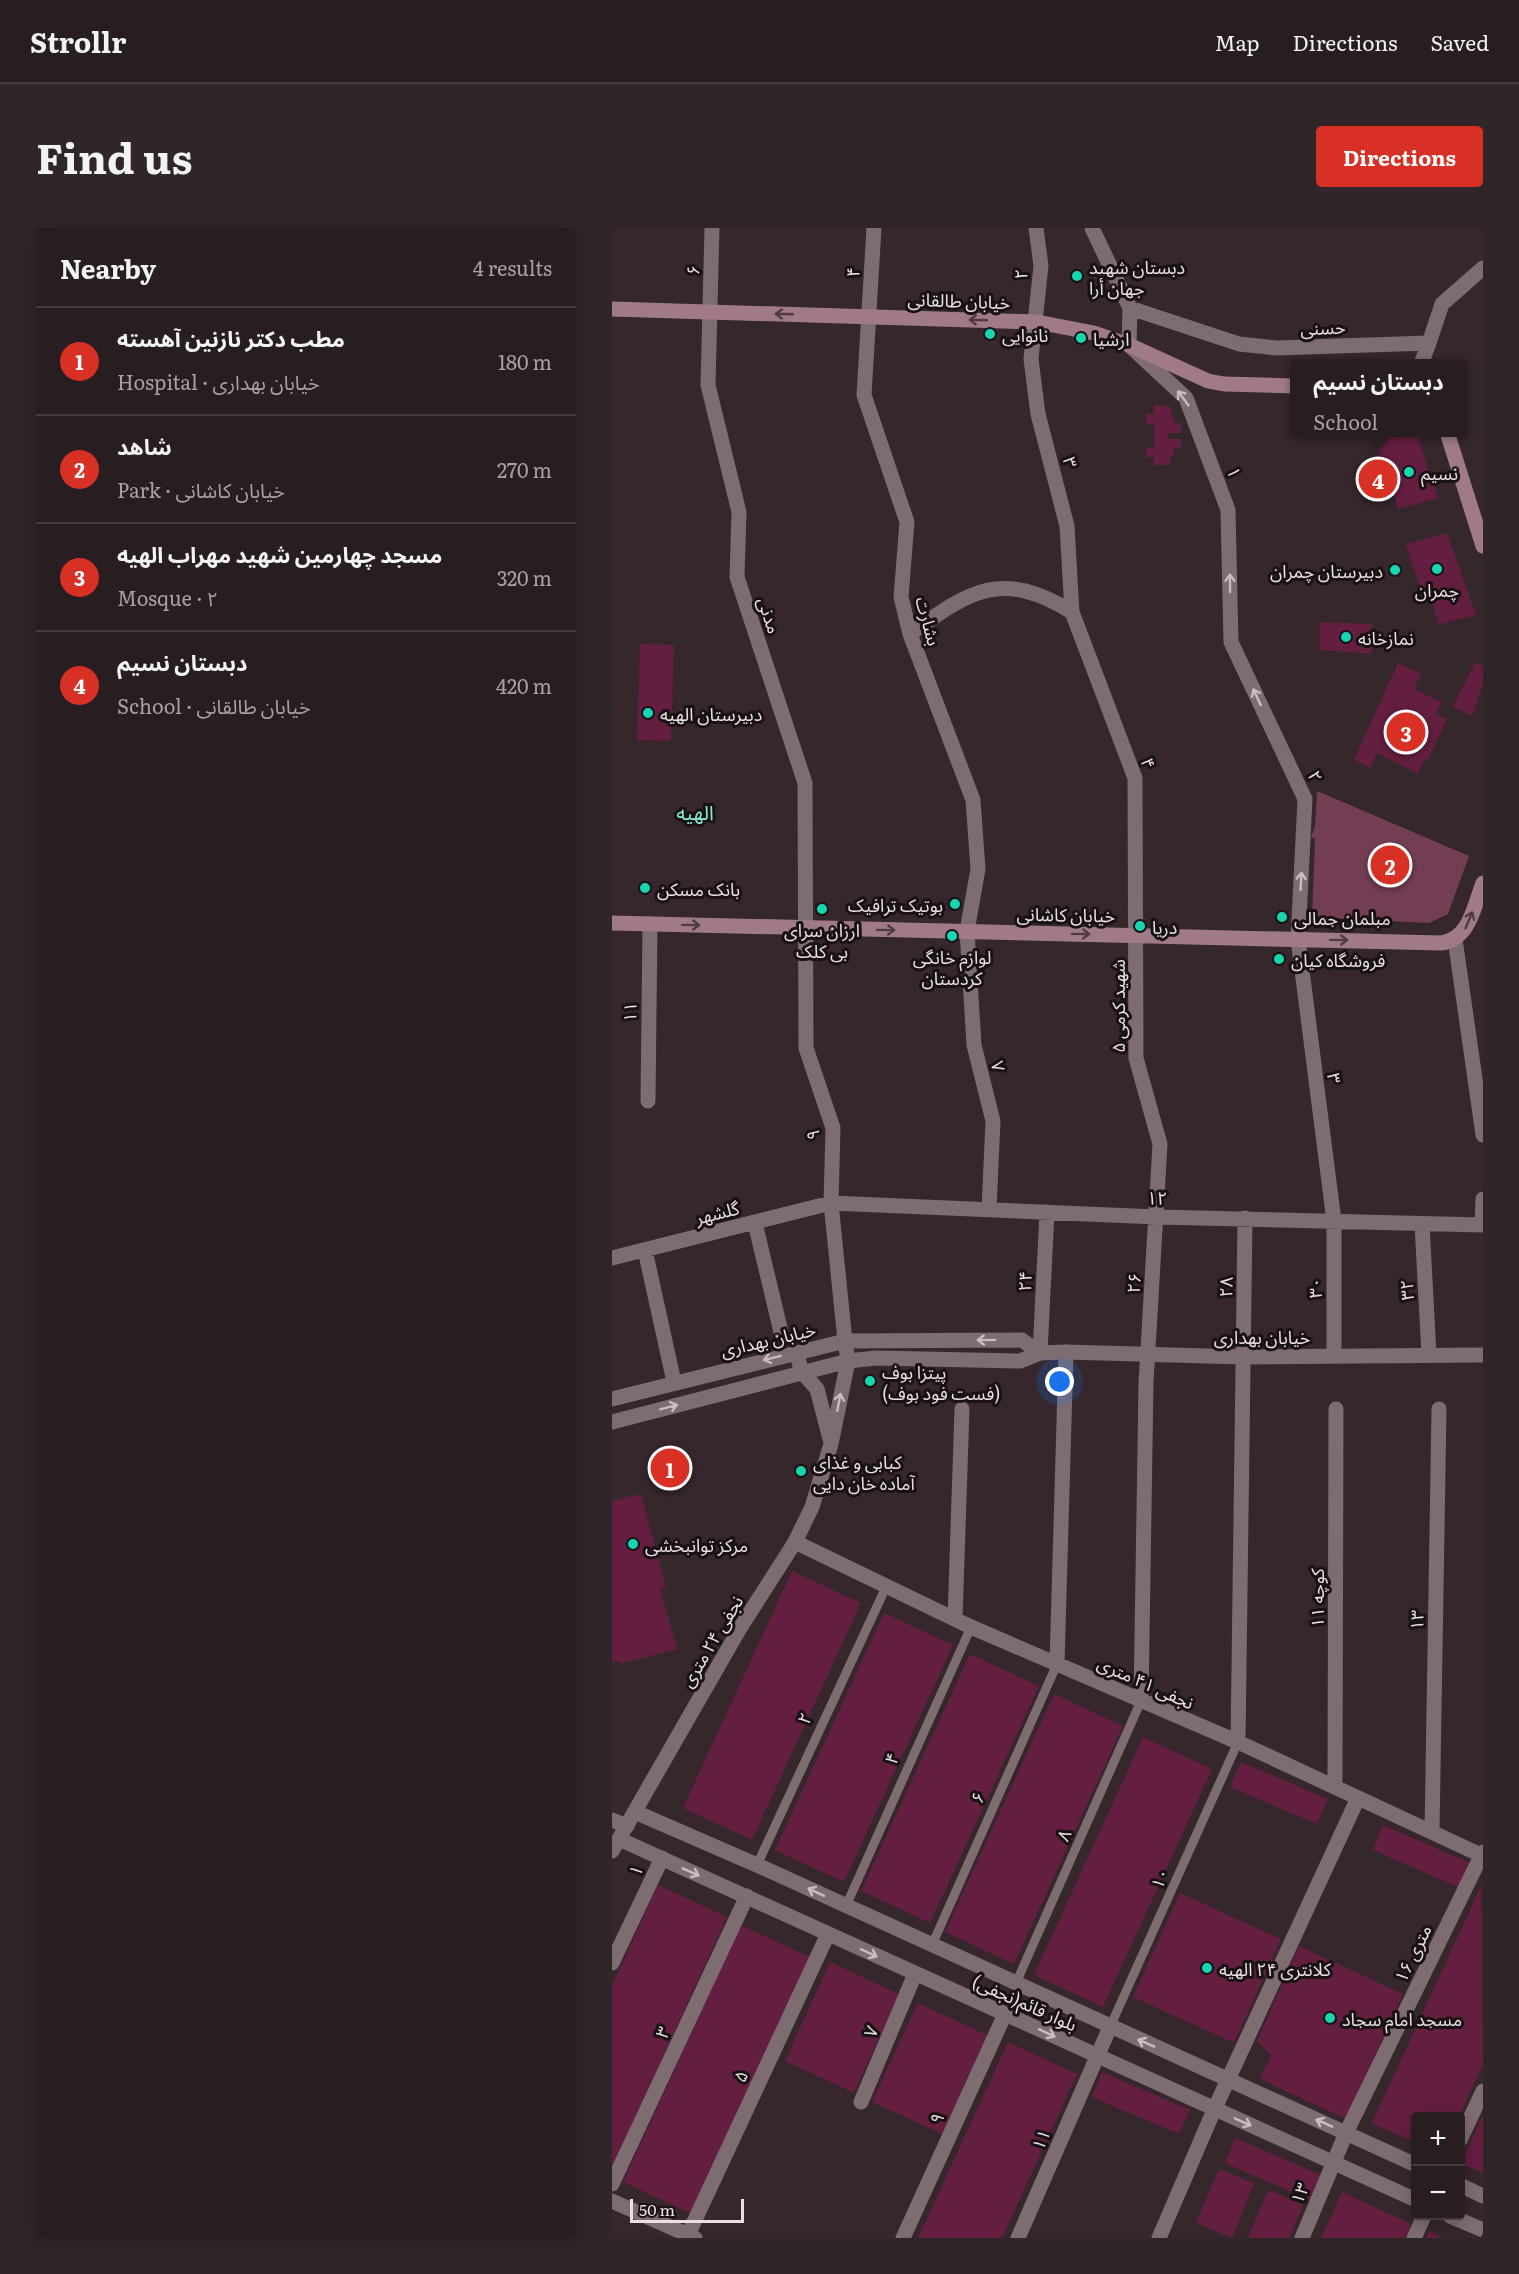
<!DOCTYPE html>
<meta charset="utf-8">
<style>
:root{--surface:#281d21;--page:#30262a;--text:#f1f3f6;--muted:#a5a2a5;--line:#443b3f;--accent:#d93025}
body{margin:0;font-family:Literata,"Noto Sans Arabic",serif;background:var(--page);color:var(--text)}
.controls{position:absolute;right:18px;bottom:18px;display:grid;overflow:hidden;border-radius:6px;box-shadow:0 3px 15px #0003}
.controls button{width:54px;height:54px;display:grid;place-items:center;padding:0;border:0;border-bottom:2px solid var(--line);background:var(--surface);color:var(--text);font:30px sans-serif}
.scale{position:absolute;left:18px;bottom:15px;width:114px;box-sizing:border-box;padding-left:6px;border:3px solid #eae0e3;border-top:0;font-size:16px;line-height:21px;white-space:nowrap;color:#eae0e3;-webkit-text-stroke:4px #181214;paint-order:stroke}
.you{position:absolute;left:448px;top:1154px;width:21px;height:21px;margin:-15px;border:4px solid #fff;border-radius:50%;background:#1a73e8;box-shadow:0 0 0 9px #1a73e833}
.badge{display:grid;place-items:center;width:39px;height:39px;border-radius:50%;background:var(--accent);color:#fff;font-size:20px;font-weight:700}
.pin{position:absolute;translate:-50% -50%;border:3px solid #fff;box-shadow:0 2px 6px #0006}
.popup{position:absolute;left:678px;top:131px;width:177px;height:78px;box-sizing:border-box;display:grid;place-content:center;border-radius:6px;background:var(--surface);filter:drop-shadow(0 2px 4px #0005);font-size:20px;white-space:nowrap;color:var(--muted)}
.popup b{font-size:22px;color:var(--text)}
.popup::after{content:'';position:absolute;left:50%;top:100%;margin-left:-12px;border:12px solid transparent;border-top-color:var(--surface)}
.list{margin:0;padding:0;list-style:none}
h2{display:flex;justify-content:space-between;align-items:center;height:78px;margin:0;padding:0 24px;font-size:26px}
h2 small{font-size:20px;font-weight:400;color:var(--muted)}
.list li{display:grid;grid-template-columns:39px 1fr auto;gap:18px;align-items:center;box-sizing:border-box;height:108px;padding:0 24px;border-top:2px solid var(--line)}
.list b{display:block;font-size:22px;white-space:nowrap}
.list p{margin:0;font-size:20px;white-space:nowrap;color:var(--muted)}
.list em{font-size:20px;font-style:normal;color:var(--muted)}
.map{position:relative;flex:none;width:871px;height:2010px;overflow:hidden;border-radius:6px}
header{display:flex;align-items:center;gap:36px;box-sizing:border-box;height:84px;padding:0 30px;background:var(--surface);border-bottom:2px solid var(--line)}
header strong{font-size:28px}
nav{display:flex;gap:33px;margin-inline-start:auto;font-size:21px}
.intro{display:flex;align-items:center;justify-content:space-between;box-sizing:border-box;height:144px;padding:0 36px}
h1{margin:0;font-size:42px}
.button{padding:15px 27px;border-radius:6px;background:var(--accent);color:#fff;font-size:21px;font-weight:700}
main{display:flex;gap:36px;padding:0 36px}
aside{flex:1;background:var(--surface);border-radius:6px;box-shadow:0 3px 15px #0003}
.map>svg:first-child{display:block}
.green{fill:#733e53}
.building{fill:#641e3f}
.lines{fill:none;stroke-linecap:round;stroke-linejoin:round}
.service{stroke:#7d6c72;stroke-width:9}
.minor{stroke:#7d6c72;stroke-width:15}
.tertiary{stroke:#7d6c72;stroke-width:15}
.secondary{stroke:#a07a88;stroke-width:15}
.oneway{stroke:#4e3c42}
.oneway2{stroke:#c9bdc1}
.poi-dot{fill:#18d5b2;stroke:#181214;stroke-width:2}
.labels{text-anchor:middle;dominant-baseline:central;stroke-width:6;stroke-linejoin:round;paint-order:stroke}
.poi-label{font-size:18px;fill:#eae0e3;stroke:#181214;text-anchor:start}
.street-label{font-size:18px;fill:#eae0e3;stroke:#181214}
.neighbourhood-label{font-size:20px;fill:#88ead0;stroke:#181214}
</style>
<header>
<strong>Strollr</strong>
<nav><a>Map</a><a>Directions</a><a>Saved</a></nav>
</header>
<div class="intro"><h1>Find us</h1><a class="button">Directions</a></div>
<main>
<aside>
<h2>Nearby<small>4 results</small></h2>
<ul class="list">
<li><span class="badge">1</span><div><b>مطب دکتر نازنین آهسته</b><p>Hospital · خیابان بهداری</p></div><em>180 m</em></li>
<li><span class="badge">2</span><div><b>شاهد</b><p>Park · خیابان کاشانی</p></div><em>270 m</em></li>
<li><span class="badge">3</span><div><b>مسجد چهارمین شهید مهراب الهیه</b><p>Mosque · ۲</p></div><em>320 m</em></li>
<li><span class="badge">4</span><div><b>دبستان نسیم</b><p>School · خیابان طالقانی</p></div><em>420 m</em></li>
</ul>
</aside>
<div class="map">
<svg width="871" height="2010" viewBox="0 0 871 2010">
<rect width="100%" height="100%" fill="#35272c"/>
<!-- green -->
<path class="green" d="M705,563L857,628L836,686L817,695L700,689L703,611L699,609L703,599Z"/>
<!-- building -->
<path class="building" d="M542,177L558,178L562,195H569V205H556V211H569V220H562V228H558V237H542V229H534V220H542V196H534V186H542Z
M760,204H804L826,270L786,281L781,264L783,263Z
M835,305L864,387L827,396L817,366L810,367L794,316Z
M708,394L760,396V426L708,422Z
M28,416L62,417L59,513L25,512Z
M863,434L871,438V456L860,488L841,479Z
M786,435L809,446L802,461L829,474L824,486L835,491L816,532L813,530L806,546L765,525L758,540L742,532Z
M29,1266L54,1359L48,1360L65,1421L8,1436L7,1433L0,1434V1273Z
M180,1343L249,1375L140,1612L71,1580Z
M272,1385L341,1417L232,1654L163,1622Z
M358,1426L427,1458L318,1695L249,1663Z
M442,1466L511,1498L402,1736L333,1704Z
M531,1509L600,1541L491,1779L422,1747Z
M629,1534L716,1571L705,1596L618,1559Z
M771,1597L858,1635L848,1660L761,1622Z
M46,1657L115,1689L0,1940V1758Z
M869,1658L871,1836L847,1888H804V1915L760,1895Z
M568,1665L669,1711L622,1815L521,1769Z
M129,1697L198,1729L80,1986L11,1954Z
M687,1718L791,1766L734,1891L648,1851L659,1827L645,1813Z
M218,1734L287,1766L242,1865L173,1833Z
M306,1775L375,1807L330,1906L260,1874Z
M396,1814L465,1846L429,1925L390,2010H306Z
M490,1844L578,1882L567,1906L480,1869Z
M871,1886V1945L849,1935Z
M623,1910L711,1948L700,1973L613,1935Z
M607,1941L642,1955L620,2010L584,1995Z
M656,1962L691,1977L677,2010H636Z
M730,1964L799,1996L793,2010H709Z
M817,2003L831,2010H814Z"/>
<g class="lines">
<!-- service -->
<path class="service" d="M145,1637L274,1359
M234,1678L359,1399
M320,1717L445,1436
M404,1755L529,1473
M498,1799L626,1514"/>
<!-- minor -->
<path class="minor" d="M100,0L96,157L127,284L125,349L193,555L194,820L221,900L219,975L233,1113
M262,0L252,167L295,294L289,369L298,406L361,572L366,641L355,703L362,817L381,893L377,981
M424,0L429,38L419,131L426,186L455,298L460,384L523,550L524,830L548,916L534,1155L529,1473
M480,0L518,80L517,117L574,170L616,282L619,414L693,571L686,711L722,993V1127
M518,80L627,116L664,120L817,115L830,76L871,40
M809,136L817,115
M298,406C358,362 390,341 460,384
M843,711L871,907
M36,873L38,696
M143,995L169,1104
M810,996L817,1127
M870,996L871,971
M33,1022L62,1154
M0,1030L219,975L545,989L871,997
M428,1125L435,984
M183,1314L359,1399L626,1514L871,1628
M343,1391L350,1181
M445,1436L454,1124
M626,1514L633,990
M723,1559L724,1181
M0,1592L15,1598
M820,1604L827,1181
M0,1735L50,1630
M249,1874L303,1746
M848,1912L871,1863
M0,1956L135,1668
M0,1973L83,2010
M76,2007L216,1706
M291,2010L393,1786
M406,2010L498,1799
M547,2010L602,1882L746,1570
M690,2010L734,1905L871,1624
M802,2010L812,1988"/>
<!-- tertiary -->
<path class="tertiary" d="M187,1134L189,1143L205,1161L218,1211
M0,1171L233,1113L410,1112L428,1125
M0,1194L236,1133L264,1130L408,1133L428,1125L454,1124L631,1129L871,1127
M23,1584L145,1637L804,1937
M7,1611L804,1972
M0,1623L128,1400L183,1314L200,1279L219,1216L236,1133L233,1113
M848,1957L871,1968
M838,1988L871,2002"/>
<!-- secondary -->
<path class="secondary" d="M0,81L425,94L482,105L517,117L596,153L612,156L682,158
M835,204L871,318
M0,695L829,715C858,711 862,678 871,655"/>
</g>
<!-- one-way arrows -->
<defs><path id="oneway-shaft" d="M-6 0H5M1.5-3L5.5 0L1.5 3" fill="none" stroke-width="1.6" stroke-linecap="round" stroke-linejoin="round" transform="scale(1.5)"/></defs>
<g class="oneway">
<use href="#oneway-shaft" transform="translate(172 86) rotate(-178)"/>
<use href="#oneway-shaft" transform="translate(366 92) rotate(-178)"/>
<use href="#oneway-shaft" transform="translate(857 692) rotate(-67)"/>
<use href="#oneway-shaft" transform="translate(79 697) rotate(1)"/>
<use href="#oneway-shaft" transform="translate(274 702) rotate(1)"/>
<use href="#oneway-shaft" transform="translate(469 706) rotate(1)"/>
<use href="#oneway-shaft" transform="translate(727 712) rotate(1)"/>
</g>
<g class="oneway2">
<use href="#oneway-shaft" transform="translate(571 170) rotate(-127)"/>
<use href="#oneway-shaft" transform="translate(618 355) rotate(-91)"/>
<use href="#oneway-shaft" transform="translate(645 469) rotate(-115)"/>
<use href="#oneway-shaft" transform="translate(689 653) rotate(-87)"/>
<use href="#oneway-shaft" transform="translate(374 1112) rotate(179)"/>
<use href="#oneway-shaft" transform="translate(160 1130) rotate(166)"/>
<use href="#oneway-shaft" transform="translate(227 1174) rotate(-79)"/>
<use href="#oneway-shaft" transform="translate(57 1179) rotate(-15)"/>
<use href="#oneway-shaft" transform="translate(79 1644) rotate(24)"/>
<use href="#oneway-shaft" transform="translate(204 1664) rotate(-155)"/>
<use href="#oneway-shaft" transform="translate(257 1725) rotate(25)"/>
<use href="#oneway-shaft" transform="translate(435 1805) rotate(25)"/>
<use href="#oneway-shaft" transform="translate(534 1815) rotate(-156)"/>
<use href="#oneway-shaft" transform="translate(631 1894) rotate(24)"/>
<use href="#oneway-shaft" transform="translate(712 1895) rotate(-156)"/>
</g>
<!-- markers -->
<g class="poi-dot">
<circle cx="465" cy="48" r="6"/>
<circle cx="378" cy="106" r="6"/>
<circle cx="469" cy="110" r="6"/>
<circle cx="797" cy="244" r="6"/>
<circle cx="825" cy="341" r="6"/>
<circle cx="783" cy="342" r="6"/>
<circle cx="734" cy="409" r="6"/>
<circle cx="36" cy="485" r="6"/>
<circle cx="33" cy="660" r="6"/>
<circle cx="343" cy="676" r="6"/>
<circle cx="210" cy="681" r="6"/>
<circle cx="670" cy="689" r="6"/>
<circle cx="528" cy="698" r="6"/>
<circle cx="340" cy="708" r="6"/>
<circle cx="667" cy="731" r="6"/>
<circle cx="258" cy="1153" r="6"/>
<circle cx="189" cy="1243" r="6"/>
<circle cx="21" cy="1316" r="6"/>
<circle cx="595" cy="1740" r="6"/>
<circle cx="718" cy="1790" r="6"/>
</g>
<g class="labels">
<!-- poi labels -->
<g class="poi-label">
<text x="477" y="38">دبستان شهید<tspan x="477" dy="21">جهان أرا</tspan></text>
<text x="390" y="106">نانوایی</text>
<text x="481" y="110">ارشیا</text>
<text x="809" y="244">نسیم</text>
<text x="771" y="342" text-anchor="end">دبیرستان چمران</text>
<text x="825" y="361" text-anchor="middle">چمران</text>
<text x="746" y="409">نمازخانه</text>
<text x="48" y="485">دبیرستان الهیه</text>
<text x="45" y="660">بانک مسکن</text>
<text x="331" y="676" text-anchor="end">بوتیک ترافیک</text>
<text x="682" y="689">مبلمان جمالی</text>
<text x="540" y="698">دریا</text>
<text x="210" y="701" text-anchor="middle">ارزان سرای<tspan x="210" dy="21">بی کلک</tspan></text>
<text x="340" y="728" text-anchor="middle">لوازم خانگی<tspan x="340" dy="21">کردستان</tspan></text>
<text x="679" y="731">فروشگاه کیان</text>
<text x="270" y="1143">پیتزا بوف<tspan x="270" dy="21">(فست فود بوف)</tspan></text>
<text x="201" y="1233">کبابی و غذای<tspan x="201" dy="21">آماده خان دایی</tspan></text>
<text x="33" y="1316">مرکز توانبخشی</text>
<text x="607" y="1740">کلانتری ۲۴ الهیه</text>
<text x="730" y="1790">مسجد امام سجاد</text>
</g>
<!-- street labels -->
<g class="street-label">
<text transform="translate(80 42) rotate(-89)">۶</text>
<text transform="translate(240 44) rotate(-87)">۴</text>
<text transform="translate(408 46) rotate(-88)">۲</text>
<text transform="translate(347 72) rotate(2)">خیابان طالقانی</text>
<text transform="translate(711 99) rotate(-2)">حسنی</text>
<text transform="translate(459 234) rotate(76)">۳</text>
<text transform="translate(623 244) rotate(70)">۱</text>
<text transform="translate(158 387) rotate(72)">مدنی</text>
<text transform="translate(317 393) rotate(75)">بشارت</text>
<text transform="translate(537 535) rotate(73)">۴</text>
<text transform="translate(704 548) rotate(65)">۲</text>
<text transform="translate(454 686) rotate(1)">خیابان کاشانی</text>
<text transform="translate(505 778) rotate(-90)">۵ شهید کرمی</text>
<text transform="translate(17 784) rotate(-89)">۱۱</text>
<text transform="translate(387 838) rotate(76)">۷</text>
<text transform="translate(723 850) rotate(83)">۳</text>
<text transform="translate(200 907) rotate(-96)">۹</text>
<text transform="translate(545 969) rotate(2)">۱۲</text>
<text transform="translate(105 984) rotate(-14)">گلشهر</text>
<text transform="translate(412 1053) rotate(-87)">۲۴</text>
<text transform="translate(521 1055) rotate(-86)">۲۶</text>
<text transform="translate(613 1059) rotate(-89)">۲۸</text>
<text transform="translate(702 1060) rotate(-90)">۳۰</text>
<text transform="translate(794 1062) rotate(-93)">۳۲</text>
<text x="650" y="1108">خیابان بهداری</text>
<text transform="translate(156 1111) rotate(-13)">خیابان بهداری</text>
<text transform="translate(704 1370) rotate(-90)">کوچه ۱۱</text>
<text transform="translate(804 1392) rotate(-89)">۱۳</text>
<text transform="translate(99 1413) rotate(-59)">نجفی ۲۴ متری</text>
<text transform="translate(534 1454) rotate(24)">نجفی ۴۱ متری</text>
<text transform="translate(192 1490) rotate(-65)">۲</text>
<text transform="translate(279 1530) rotate(-66)">۴</text>
<text transform="translate(365 1569) rotate(-66)">۶</text>
<text transform="translate(451 1607) rotate(-66)">۸</text>
<text transform="translate(23 1642) rotate(-65)">۱</text>
<text transform="translate(547 1650) rotate(-66)">۱۰</text>
<text transform="translate(800 1725) rotate(-64)">۱۶ متری</text>
<text transform="translate(413 1774) rotate(24)">بلوار قائم(نجفی)</text>
<text transform="translate(258 1803) rotate(-67)">۷</text>
<text transform="translate(50 1804) rotate(-65)">۳</text>
<text transform="translate(128 1848) rotate(-65)">۵</text>
<text transform="translate(324 1890) rotate(-66)">۹</text>
<text transform="translate(428 1911) rotate(-66)">۱۱</text>
<text transform="translate(687 1965) rotate(-68)">۱۳</text>
</g>
<!-- neighbourhood labels -->
<g class="neighbourhood-label">
<text x="83" y="583">الهیه</text>
</g>
</g>
</svg>
<div class="controls">
<button>+</button>
<button>−</button>
</div>
<div class="scale">50 m</div>
<div class="you"></div>
<div class="pin badge" style="left:58px;top:1240px">1</div>
<div class="pin badge" style="left:778px;top:637px">2</div>
<div class="pin badge" style="left:794px;top:504px">3</div>
<div class="pin badge" style="left:766px;top:251px">4</div>
<div class="popup"><b>دبستان نسیم</b>School</div>
</div>
</main>
